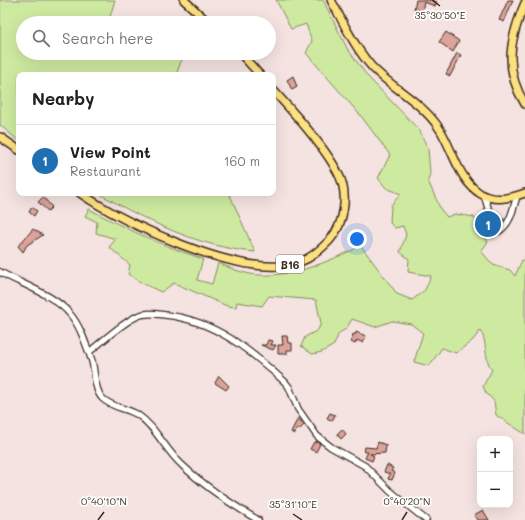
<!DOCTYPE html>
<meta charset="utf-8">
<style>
:root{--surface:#fff;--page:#f6f6f6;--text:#202124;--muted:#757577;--line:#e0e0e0;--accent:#1f6fb2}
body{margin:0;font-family:Mali,sans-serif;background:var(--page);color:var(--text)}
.controls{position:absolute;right:12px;bottom:12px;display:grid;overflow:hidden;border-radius:8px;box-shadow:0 4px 16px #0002}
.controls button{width:36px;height:36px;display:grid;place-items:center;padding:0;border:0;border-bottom:1px solid var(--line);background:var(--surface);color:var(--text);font:20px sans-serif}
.you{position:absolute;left:357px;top:239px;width:14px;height:14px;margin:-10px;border:3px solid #fff;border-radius:50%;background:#1a73e8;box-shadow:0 0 0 6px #1a73e833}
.badge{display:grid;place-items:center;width:26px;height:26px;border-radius:50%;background:var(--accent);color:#fff;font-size:13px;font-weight:700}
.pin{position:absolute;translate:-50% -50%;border:2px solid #fff;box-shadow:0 1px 4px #0006}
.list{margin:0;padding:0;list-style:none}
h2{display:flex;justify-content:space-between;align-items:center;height:52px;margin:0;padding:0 16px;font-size:17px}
h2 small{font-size:13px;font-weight:400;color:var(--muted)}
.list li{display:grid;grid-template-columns:26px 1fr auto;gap:12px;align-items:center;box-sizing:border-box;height:72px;padding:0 16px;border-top:1px solid var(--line)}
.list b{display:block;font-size:15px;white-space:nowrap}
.list p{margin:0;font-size:13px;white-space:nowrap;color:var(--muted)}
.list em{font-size:13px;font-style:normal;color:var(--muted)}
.icon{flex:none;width:22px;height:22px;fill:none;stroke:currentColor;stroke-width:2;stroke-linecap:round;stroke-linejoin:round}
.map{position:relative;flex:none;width:525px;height:520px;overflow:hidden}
.search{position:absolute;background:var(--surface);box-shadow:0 4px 16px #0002;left:16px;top:16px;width:260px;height:44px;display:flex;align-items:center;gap:10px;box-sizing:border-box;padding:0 14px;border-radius:22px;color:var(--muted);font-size:15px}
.panel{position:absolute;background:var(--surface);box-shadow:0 4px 16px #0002;left:16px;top:72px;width:260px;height:124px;border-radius:8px}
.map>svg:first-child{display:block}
.green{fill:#ceeaa0;stroke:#848a5f}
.building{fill:#dca29c;stroke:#3b2a1e}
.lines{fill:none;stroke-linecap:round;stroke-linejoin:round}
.minor-casing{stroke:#3b2a1e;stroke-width:8}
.major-casing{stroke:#3b2a1e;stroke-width:10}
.minor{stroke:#fff;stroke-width:5.5}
.major{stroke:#fde080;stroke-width:7}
.ticks{fill:none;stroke:#3b2a1e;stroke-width:1.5}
.labels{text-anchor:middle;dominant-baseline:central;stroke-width:3.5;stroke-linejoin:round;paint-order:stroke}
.shield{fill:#fff;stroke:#766a62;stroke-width:1}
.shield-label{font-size:11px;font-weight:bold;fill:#3b2a1e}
.ticks-label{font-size:10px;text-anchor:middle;fill:#3b2a1e;stroke:#fff;stroke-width:3.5;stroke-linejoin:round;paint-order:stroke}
</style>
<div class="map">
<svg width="525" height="520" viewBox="0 0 525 520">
<rect width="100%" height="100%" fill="#f4e3e1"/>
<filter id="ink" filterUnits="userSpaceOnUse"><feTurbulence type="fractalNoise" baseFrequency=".025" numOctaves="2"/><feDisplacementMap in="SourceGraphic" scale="8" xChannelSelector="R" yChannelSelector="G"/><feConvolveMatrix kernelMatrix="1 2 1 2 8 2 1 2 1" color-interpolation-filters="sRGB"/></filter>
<g filter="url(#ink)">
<!-- green -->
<path class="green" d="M0,0H115L108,23H23V53L175,54L182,59L176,75H19V141L0,125Z
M276,0H323L347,48L368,77L420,131L428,149L430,173L428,181L441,210L447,217L455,214L474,217L488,242L481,251L493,265L510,270L515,276L522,260L525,261V434L496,415L494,401L486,393L483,386L492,370C483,358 488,340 480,331L473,340L456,353L442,348L429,366L414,362L423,333L411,324L392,321L375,327L352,319L346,329L339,333L334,345L322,352L312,354L301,346L305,337L318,330L321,323L316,300L269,296L262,306L237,302L236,307L227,306L174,283L161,292L142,283L128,274L130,265L109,247L116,239L96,233L97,222L85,216L89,209C126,229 163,246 203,259L197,280L212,284L218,263C228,267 239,272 250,274C289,280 327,262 361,246L397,294L412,300L425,290L431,276L408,272L409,259L400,252L406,235L403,226L395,228L390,223L391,205L401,194L386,188L378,178L390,155L361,116L306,53L312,41L306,24L291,29Z
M98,193H229L255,252C198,247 147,221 98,193Z"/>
<!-- building -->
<path class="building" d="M416,0H432L437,2L435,6L424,2L422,11L414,9Z
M508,0H513L504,22L499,20Z
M446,32L459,41L453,52L439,42Z
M457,53L461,55L450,76L446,74Z
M293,76L297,87L292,90L287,80Z
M43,197L52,207L48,211L38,202Z
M32,207L37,211L34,216L29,212Z
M496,217L504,219L500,225L498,224Z
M33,229L43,235L27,245L23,252L18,246Z
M356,332L366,336L363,343L357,340L355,344L351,342L353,334L355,335Z
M282,336H287L288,343H292V350H287V354H278V345H283Z
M268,340L273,341L271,345H276L273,350L261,345H266Z
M219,376L229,386L226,390L215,383Z
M330,413L335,415L332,421L327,418Z
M298,418L304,425L299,430L298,428L294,434L291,432Z
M342,429L346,434L341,439L337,434Z
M316,441L320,444L316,452L310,449L314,442L316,443Z
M378,442L386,445L385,453L370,454L374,456L372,461L365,458L368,452H364L365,447L376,448Z
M387,465L393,468L391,471L395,473L392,480L388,479L390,474L384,472Z
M483,510L489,520H478L474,515Z"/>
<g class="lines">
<!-- minor casing -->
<g class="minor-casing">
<path id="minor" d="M484,195L494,227L499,231C511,224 513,208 517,196
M0,272C21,284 55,295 70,314C81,327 86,345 92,361C95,372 94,389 102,398C112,408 127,408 138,415C156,427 165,450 182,465C204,486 231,504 258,520
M89,352C102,342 124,321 138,316C146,312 156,314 165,315C214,320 250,350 285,382L289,387L298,409L317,436L331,447L365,466L390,491L426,520"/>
</g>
<!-- major casing -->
<g class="major-casing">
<path id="major" d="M184,0L209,23
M331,0C343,22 355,48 372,67C393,89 422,102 439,128C453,149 458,180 481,194C495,202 511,198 525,193
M525,3C510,38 503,69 525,104
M240,53L260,75
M0,137L19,150
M80,193C124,223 225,270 279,266C303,264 313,257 329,241C345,224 349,193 338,173C325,147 293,112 273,90"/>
</g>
<!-- minor -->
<use href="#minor" class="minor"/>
<!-- major -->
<use href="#major" class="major"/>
</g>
</g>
<!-- ticks -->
<path class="ticks" d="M432,0L440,6M293,514L302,520M98,520L104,512M402,520L407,512"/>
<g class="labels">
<!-- shield labels -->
<rect class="shield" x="276" y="255" width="28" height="18" rx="3"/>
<g class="shield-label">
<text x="290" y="264">B16</text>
</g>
</g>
<g class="ticks-label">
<text x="440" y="19">35°30'50"E</text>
<text x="104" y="505">0°40'10"N</text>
<text x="407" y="505">0°40'20"N</text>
<text x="293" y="508">35°31'10"E</text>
</g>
</svg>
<div class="controls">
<button>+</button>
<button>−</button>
</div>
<div class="you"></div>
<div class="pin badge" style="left:488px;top:224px">1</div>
<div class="search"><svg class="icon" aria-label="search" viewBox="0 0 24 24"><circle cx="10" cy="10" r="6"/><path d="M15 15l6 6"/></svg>Search here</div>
<section class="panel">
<h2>Nearby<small></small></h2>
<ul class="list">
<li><span class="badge">1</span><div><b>View Point</b><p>Restaurant</p></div><em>160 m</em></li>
</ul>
</section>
</div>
